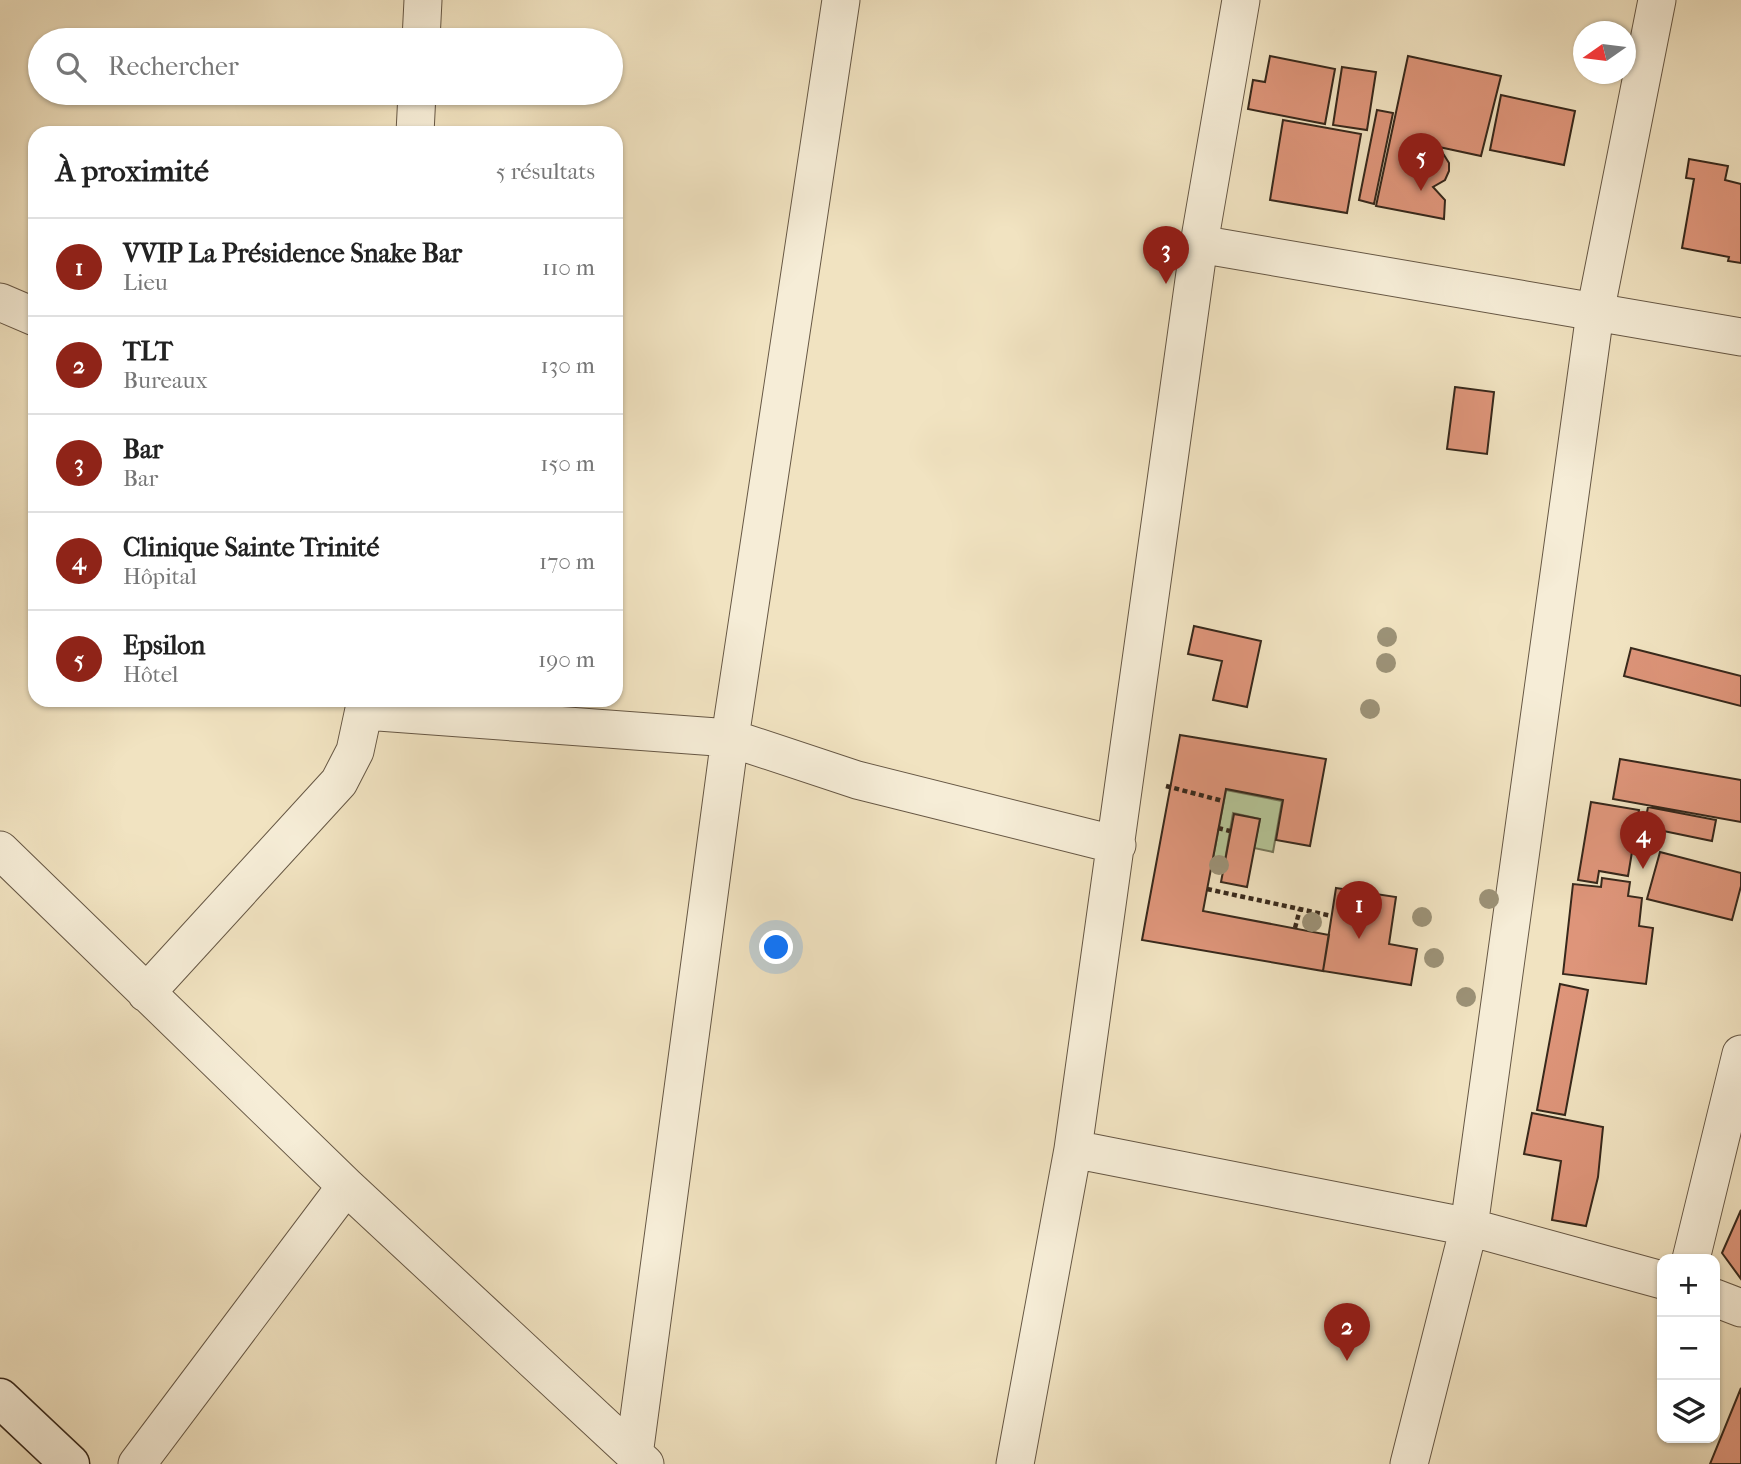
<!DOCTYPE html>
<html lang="fr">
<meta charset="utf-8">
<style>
:root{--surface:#fff;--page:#f2f2f2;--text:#222;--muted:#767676;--line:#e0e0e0;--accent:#8f2418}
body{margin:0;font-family:"IM FELL French Canon",serif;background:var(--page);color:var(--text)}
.controls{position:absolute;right:21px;bottom:21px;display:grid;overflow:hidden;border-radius:14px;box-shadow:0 2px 5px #0004}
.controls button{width:63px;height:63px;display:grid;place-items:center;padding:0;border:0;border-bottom:2px solid var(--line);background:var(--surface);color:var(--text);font:35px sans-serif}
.compass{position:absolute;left:1573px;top:21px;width:63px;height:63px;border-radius:50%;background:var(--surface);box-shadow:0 2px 5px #0004;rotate:256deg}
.you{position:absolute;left:777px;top:948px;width:24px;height:24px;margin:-18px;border:5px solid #fff;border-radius:50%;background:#1a73e8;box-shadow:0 0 0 10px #1a73e833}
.badge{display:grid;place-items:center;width:46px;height:46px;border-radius:50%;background:var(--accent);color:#fff;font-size:23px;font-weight:700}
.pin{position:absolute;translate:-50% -58px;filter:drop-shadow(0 2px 4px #0008)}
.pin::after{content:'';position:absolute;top:37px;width:24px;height:21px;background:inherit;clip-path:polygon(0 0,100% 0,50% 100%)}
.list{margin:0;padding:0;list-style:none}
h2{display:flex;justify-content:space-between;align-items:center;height:91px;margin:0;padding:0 28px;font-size:30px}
h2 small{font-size:23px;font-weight:400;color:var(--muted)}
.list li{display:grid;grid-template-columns:46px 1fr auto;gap:21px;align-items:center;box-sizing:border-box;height:98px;padding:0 28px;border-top:2px solid var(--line)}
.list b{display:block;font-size:26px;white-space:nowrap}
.list p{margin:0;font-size:23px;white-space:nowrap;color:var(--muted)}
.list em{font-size:23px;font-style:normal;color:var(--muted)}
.icon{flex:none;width:38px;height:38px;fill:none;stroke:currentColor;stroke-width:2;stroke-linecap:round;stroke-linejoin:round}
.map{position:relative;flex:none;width:1741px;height:1464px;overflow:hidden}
.search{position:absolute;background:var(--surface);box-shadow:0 2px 5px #0004;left:28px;top:28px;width:595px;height:77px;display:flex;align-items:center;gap:18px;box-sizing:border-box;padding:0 24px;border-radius:38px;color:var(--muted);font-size:26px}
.panel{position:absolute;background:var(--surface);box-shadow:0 2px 5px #0004;left:28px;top:126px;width:595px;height:581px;border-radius:21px}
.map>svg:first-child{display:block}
.green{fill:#b5c597;stroke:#767659;stroke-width:2}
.building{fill:#de957a;stroke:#37281b;stroke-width:2}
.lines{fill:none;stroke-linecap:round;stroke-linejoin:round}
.street-casing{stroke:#665744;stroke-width:39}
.secondary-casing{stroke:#37281b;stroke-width:41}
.path{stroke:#37281b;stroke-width:4.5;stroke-dasharray:5 3.5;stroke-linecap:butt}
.street{stroke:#f6edd7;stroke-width:37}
.secondary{stroke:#f6edd7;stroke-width:38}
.tree{fill:#9c9277}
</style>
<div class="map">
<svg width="1741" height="1464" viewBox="0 0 1741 1464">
<rect width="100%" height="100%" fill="#f1e3c1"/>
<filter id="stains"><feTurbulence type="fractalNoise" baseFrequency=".00286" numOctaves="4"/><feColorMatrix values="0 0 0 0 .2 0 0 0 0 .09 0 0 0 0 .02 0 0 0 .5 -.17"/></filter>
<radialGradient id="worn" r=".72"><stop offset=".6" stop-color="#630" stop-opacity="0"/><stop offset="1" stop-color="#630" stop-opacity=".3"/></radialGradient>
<!-- green -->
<path class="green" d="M1226,790L1282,801L1273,852L1254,848L1260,819L1233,813L1223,872L1211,869Z"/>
<!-- building -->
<path class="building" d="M1270,56L1335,69L1325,124L1248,109L1253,80L1265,82Z
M1408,56L1501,76L1481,156L1439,147L1449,163V171L1445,180L1433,187L1445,200L1444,219L1376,206Z
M1342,67L1376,72L1367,130L1333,125Z
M1501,95L1575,111L1564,165L1490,150Z
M1377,110L1393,113L1374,204L1359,200Z
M1283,120L1361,134L1347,213L1270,200Z
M1689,159L1728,166L1725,180L1741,184V263L1728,261L1729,257L1682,248L1694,179L1686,178Z
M1455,387L1494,392L1487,454L1447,449Z
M1194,626L1261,641L1247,707L1213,700L1222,661L1188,654Z
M1631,648L1741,676V706L1624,676Z
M1180,735L1326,759L1310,846L1276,840L1283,800L1226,789L1203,911L1329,935L1323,971L1142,940Z
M1620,759L1741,780V822L1613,799Z
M1591,802L1639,810L1628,876L1599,871L1597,883L1578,880Z
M1648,807L1716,820L1712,841L1644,827Z
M1234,814L1260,819L1247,887L1221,882Z
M1660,852L1741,873V886L1732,920L1647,899Z
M1602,878L1630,882L1628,896L1642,898L1639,926L1653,928L1646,984L1563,974L1573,884L1601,887Z
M1336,888L1396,897L1389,944L1417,949L1411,985L1323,971Z
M1560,984L1588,990L1565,1115L1537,1110Z
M1532,1113L1603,1127L1598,1177L1586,1226L1552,1220L1561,1161L1524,1154Z
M1741,1210V1279L1722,1253Z
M1741,1388V1464H1710Z"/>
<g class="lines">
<!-- street casing -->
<g class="street-casing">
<path id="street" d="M421,40L423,0
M415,133L417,93
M1199,244L1741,337
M0,302L35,317
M365,711L730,738L857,780L1117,845
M0,850L346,1186L645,1464
M146,993L339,782L355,751L366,700
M1073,1149L1469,1227L1662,1280
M1691,1259L1741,1054
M1715,1298L1741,1308
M634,1455L730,738L841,0
M137,1464L346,1186
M1015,1464L1073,1149L1199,244L1241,0
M1409,1464L1469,1227L1595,313L1657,0"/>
</g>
<!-- secondary casing -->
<g class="secondary-casing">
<path id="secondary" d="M0,1398L70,1464"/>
</g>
<!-- path -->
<path class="path" d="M1166,786L1223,801
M1218,828L1230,831
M1207,889L1332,916
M1295,928L1300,909"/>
<!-- street -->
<use href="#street" class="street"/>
<!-- secondary -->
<use href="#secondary" class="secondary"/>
</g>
<!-- trees -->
<g class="tree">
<circle cx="1387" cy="637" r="10"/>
<circle cx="1386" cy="663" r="10"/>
<circle cx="1370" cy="709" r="10"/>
<circle cx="1219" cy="865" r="10"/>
<circle cx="1489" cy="899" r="10"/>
<circle cx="1422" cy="917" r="10"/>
<circle cx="1312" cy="922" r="10"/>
<circle cx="1434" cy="958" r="10"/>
<circle cx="1466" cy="997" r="10"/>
</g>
<rect width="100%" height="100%" filter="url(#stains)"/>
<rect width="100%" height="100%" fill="url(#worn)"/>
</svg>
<div class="controls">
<button>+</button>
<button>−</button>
<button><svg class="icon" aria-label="layers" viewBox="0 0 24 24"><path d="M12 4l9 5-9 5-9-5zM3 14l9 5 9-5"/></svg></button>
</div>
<svg class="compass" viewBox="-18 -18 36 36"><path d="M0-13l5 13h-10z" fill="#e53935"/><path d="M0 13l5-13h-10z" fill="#767676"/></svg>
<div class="you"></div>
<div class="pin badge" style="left:1359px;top:939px">1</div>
<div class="pin badge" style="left:1347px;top:1361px">2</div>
<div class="pin badge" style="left:1166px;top:284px">3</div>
<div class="pin badge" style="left:1643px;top:869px">4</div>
<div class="pin badge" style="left:1421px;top:191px">5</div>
<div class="search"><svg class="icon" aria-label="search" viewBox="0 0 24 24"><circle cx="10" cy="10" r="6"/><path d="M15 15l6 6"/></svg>Rechercher</div>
<section class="panel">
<h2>À proximité<small>5 résultats</small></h2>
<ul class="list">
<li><span class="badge">1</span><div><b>VVIP La Présidence Snake Bar</b><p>Lieu</p></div><em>110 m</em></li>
<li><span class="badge">2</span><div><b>TLT</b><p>Bureaux</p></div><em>130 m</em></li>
<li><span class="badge">3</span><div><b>Bar</b><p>Bar</p></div><em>150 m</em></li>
<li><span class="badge">4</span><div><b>Clinique Sainte Trinité</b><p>Hôpital</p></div><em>170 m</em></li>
<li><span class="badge">5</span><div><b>Epsilon</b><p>Hôtel</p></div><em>190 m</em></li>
</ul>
</section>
</div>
